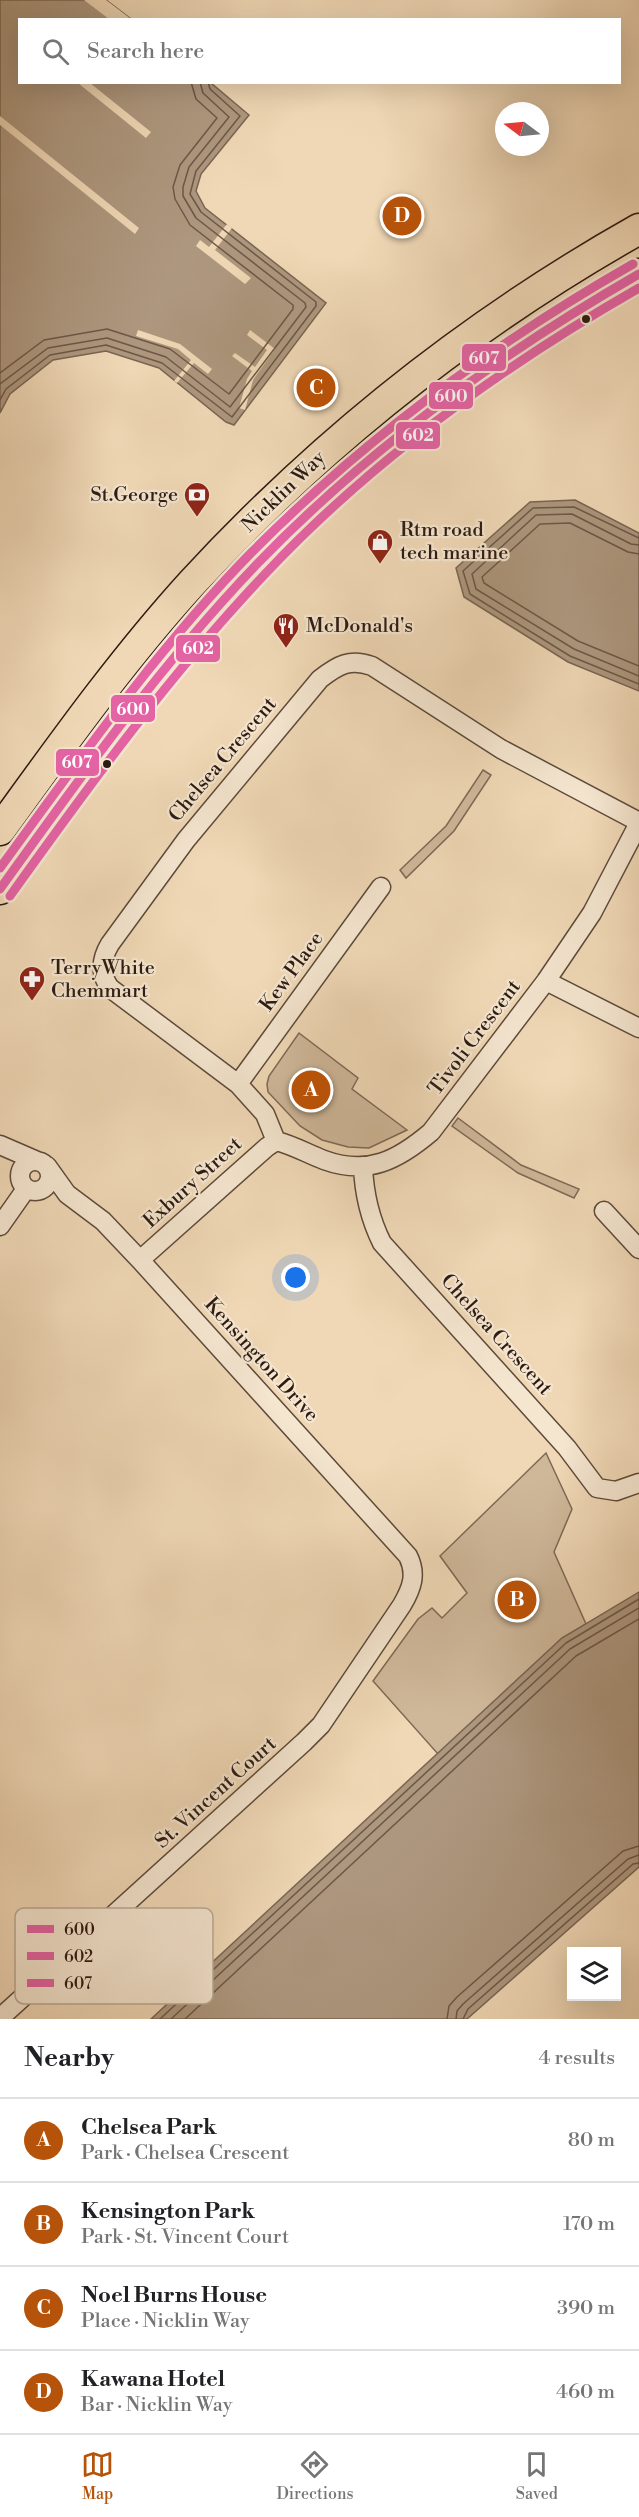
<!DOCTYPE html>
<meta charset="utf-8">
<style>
:root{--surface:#fff;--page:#f2f2f2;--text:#202124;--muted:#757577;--line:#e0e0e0;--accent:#b45309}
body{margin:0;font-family:"Libre Bodoni",serif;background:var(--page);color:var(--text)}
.controls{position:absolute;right:18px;bottom:18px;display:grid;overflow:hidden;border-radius:0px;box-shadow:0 6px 24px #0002}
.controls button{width:54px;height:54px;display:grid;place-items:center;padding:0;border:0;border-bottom:2px solid var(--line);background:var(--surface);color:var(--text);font:30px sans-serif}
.compass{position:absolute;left:495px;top:102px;width:54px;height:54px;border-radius:50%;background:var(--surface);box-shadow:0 6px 24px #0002;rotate:286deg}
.you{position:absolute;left:296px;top:1278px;width:21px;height:21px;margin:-15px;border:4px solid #fff;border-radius:50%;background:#1a73e8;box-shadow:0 0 0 9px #1a73e833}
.badge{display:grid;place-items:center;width:39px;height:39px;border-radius:50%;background:var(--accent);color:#fff;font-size:20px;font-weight:700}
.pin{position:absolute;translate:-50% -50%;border:3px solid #fff;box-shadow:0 2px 6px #0006}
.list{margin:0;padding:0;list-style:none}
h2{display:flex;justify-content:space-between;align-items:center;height:78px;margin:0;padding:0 24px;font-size:26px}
h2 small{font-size:20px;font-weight:400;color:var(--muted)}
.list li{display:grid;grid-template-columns:39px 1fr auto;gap:18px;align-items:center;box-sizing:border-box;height:84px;padding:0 24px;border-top:2px solid var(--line)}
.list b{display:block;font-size:22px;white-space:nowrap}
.list p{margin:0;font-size:20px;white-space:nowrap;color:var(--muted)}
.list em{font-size:20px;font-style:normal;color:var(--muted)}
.icon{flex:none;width:33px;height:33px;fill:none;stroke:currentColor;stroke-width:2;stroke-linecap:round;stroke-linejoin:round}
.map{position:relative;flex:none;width:639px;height:2019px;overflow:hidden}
.search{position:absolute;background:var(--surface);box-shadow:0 6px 24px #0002;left:18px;right:18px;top:18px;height:66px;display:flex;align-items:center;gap:15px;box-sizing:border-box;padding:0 21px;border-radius:0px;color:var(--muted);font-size:22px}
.sheet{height:414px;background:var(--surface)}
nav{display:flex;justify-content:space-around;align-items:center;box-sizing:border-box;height:84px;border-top:2px solid var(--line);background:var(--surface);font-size:16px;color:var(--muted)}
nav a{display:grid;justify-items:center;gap:3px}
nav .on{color:var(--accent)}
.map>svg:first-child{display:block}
.green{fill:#cfb89a;stroke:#7e6956;stroke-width:1.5}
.water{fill:#ad977e;stroke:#796553;stroke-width:1.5}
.pier{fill:#f0d8b6}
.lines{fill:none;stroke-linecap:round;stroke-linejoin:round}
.shore{stroke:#6c5848;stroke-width:1.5}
.minor-casing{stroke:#5d4a3b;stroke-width:21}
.trunk-casing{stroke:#2c1a12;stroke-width:33}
.minor{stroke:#f5e6d0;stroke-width:18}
.trunk{stroke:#f0d8b6;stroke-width:30}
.bus-1-casing{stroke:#f5e6d0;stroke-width:14}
.bus-2-casing{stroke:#f5e6d0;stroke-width:14}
.bus-3-casing{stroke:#f5e6d0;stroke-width:14}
.bus-1{stroke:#e463a4;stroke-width:9}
.bus-2{stroke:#e463a4;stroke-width:9}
.bus-3{stroke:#e463a4;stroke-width:9}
.bus-dot{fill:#2c1a12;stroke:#f5e6d0;stroke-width:2}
.labels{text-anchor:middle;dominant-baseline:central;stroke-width:4.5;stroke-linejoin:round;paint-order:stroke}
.street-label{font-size:20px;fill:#2c1a12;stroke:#f5e6d0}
.poi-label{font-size:20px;fill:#2c1a12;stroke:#f5e6d0;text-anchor:start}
.key{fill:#f5e6d0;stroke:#b9a997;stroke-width:1.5}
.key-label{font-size:16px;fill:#2c1a12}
.line-badge{stroke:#f5e6d0;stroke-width:2}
.badge-label{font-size:16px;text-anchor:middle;font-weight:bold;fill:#fff}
</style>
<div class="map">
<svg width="639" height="2019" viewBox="0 0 639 2019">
<rect width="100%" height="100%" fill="#f0d8b6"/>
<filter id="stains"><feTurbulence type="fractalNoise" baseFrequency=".00333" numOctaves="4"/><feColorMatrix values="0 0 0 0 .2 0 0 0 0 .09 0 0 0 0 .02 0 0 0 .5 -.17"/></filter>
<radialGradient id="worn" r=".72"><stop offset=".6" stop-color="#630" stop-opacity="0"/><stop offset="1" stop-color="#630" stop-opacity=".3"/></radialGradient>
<!-- green -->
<path class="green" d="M483,770L491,775L454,831L406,878L400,870L446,826Z
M299,1033L358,1078L352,1089L407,1130L369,1148L348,1147L322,1140L300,1126L268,1092L267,1084L269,1076Z
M458,1118L521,1165L579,1189L574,1198L518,1173L452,1126Z
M546,1453L572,1509L554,1552L586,1624L562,1638L438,1754L373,1681L418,1619L432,1608L442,1618L467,1593L440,1556Z"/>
<!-- water -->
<path class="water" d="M0,0H106L131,19L20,20V82L211,83L249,115L201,174L196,191L205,208L326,303L234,425L226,422L159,368L106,351L53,360L10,394L0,413Z
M575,500L639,533V691L568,662L464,597L456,568L530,502Z
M639,1592V1867L467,2019H151L562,1638Z"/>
<!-- pier -->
<path class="pier" d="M84,0H106L131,19H109Z
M78,83H90L151,132L146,138Z
M0,116L139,228L135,234L0,125Z
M227,224L232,228L215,250L251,278L245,284L196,246L200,240L209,247Z
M138,330L180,344L212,369L208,374L194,363L177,383L174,381L191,360L178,349L136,336Z
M250,330L275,349L253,380L245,410L239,408L247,379L252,371L232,356L235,353L255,367L267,350L247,335Z"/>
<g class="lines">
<!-- shore -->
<path class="shore" d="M0,373L44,340L107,329L170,349L229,394L293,309V305L190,225L175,199L173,187L180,165L217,118L196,99L191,82
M0,384L48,348L107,338L166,357L230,407L306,307L305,303L196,218L183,196V187L189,167L229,117L203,93L200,82
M0,400L6,389L50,355L106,345L162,363L232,417L316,306V302L201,212L190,194L196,171L240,116L210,89L208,82
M639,538L574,507L533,508L463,571L470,594L570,656L639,684
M639,545L631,544L572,514L536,515L472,574L476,589L574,649L639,676
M639,554L628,552L570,523L540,524L482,577L484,583L578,641L639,666
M160,2019L566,1643L639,1599
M171,2019L570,1649L639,1608
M185,2019L576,1656L639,1619
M447,2019L449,2006L457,1997L623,1851L639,1846
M456,2019L457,2011L463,2004L628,1859L639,1855
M463,2019L468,2009L633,1864L639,1863"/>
<!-- minor casing -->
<g class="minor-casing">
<path id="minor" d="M546,981L639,1028
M238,1084L381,887
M276,1141L265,1114L238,1084L110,988C99,973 101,959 110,944L186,840L320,679C338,665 350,658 372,666L501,749L639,822
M276,1141C293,1145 308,1154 324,1160C368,1176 398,1160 431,1132L546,981L592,913L639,823
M0,1145L37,1161
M20 1176a15 15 0 1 1 30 0a15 15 0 1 1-30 0Z
M363,1166C364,1194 370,1219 382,1243L567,1448L597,1488L616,1491L639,1483
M604,1211L639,1249
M0,1226L26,1189
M140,1260L267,1147L276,1141
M0,2018L304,1742L321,1725L402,1605C412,1588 417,1574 408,1556L140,1260L103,1221L67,1194L47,1166"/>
</g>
<!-- trunk casing -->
<g class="trunk-casing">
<path id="trunk" d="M0,830C61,746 122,660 192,583C322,442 472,323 639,229
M0,889C68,795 135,699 212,613C333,476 479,362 639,274"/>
</g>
<!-- minor -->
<use href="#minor" class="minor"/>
<!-- trunk -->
<use href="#trunk" class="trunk"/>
<!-- bus-1 casing -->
<g class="bus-1-casing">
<path id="bus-1" d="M0,889C81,776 162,663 258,563C370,447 500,354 639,274"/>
</g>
<!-- bus-2 casing -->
<g class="bus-2-casing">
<path id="bus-2" d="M10,896C90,784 171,673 266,573C374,458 503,366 639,288"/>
</g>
<!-- bus-3 casing -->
<g class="bus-3-casing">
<path id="bus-3" d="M0,868C79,760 157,649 251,553C365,438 493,344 633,264"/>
</g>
<!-- bus-1 -->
<use href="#bus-1" class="bus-1"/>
<!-- bus-2 -->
<use href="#bus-2" class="bus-2"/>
<!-- bus-3 -->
<use href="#bus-3" class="bus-3"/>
</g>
<!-- icons -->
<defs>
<g id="bank-pin" transform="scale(1.35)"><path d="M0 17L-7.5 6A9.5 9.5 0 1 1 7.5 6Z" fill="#8f2418" stroke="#f5e6d0"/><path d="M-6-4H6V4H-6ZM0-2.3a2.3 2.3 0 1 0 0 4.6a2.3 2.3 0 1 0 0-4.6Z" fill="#fff"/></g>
<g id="shop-pin" transform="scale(1.35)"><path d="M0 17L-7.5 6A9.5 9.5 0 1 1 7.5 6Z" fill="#8f2418" stroke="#f5e6d0"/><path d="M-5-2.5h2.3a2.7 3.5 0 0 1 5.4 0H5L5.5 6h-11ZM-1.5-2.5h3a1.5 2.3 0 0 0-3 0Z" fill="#fff"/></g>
<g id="restaurant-pin" transform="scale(1.35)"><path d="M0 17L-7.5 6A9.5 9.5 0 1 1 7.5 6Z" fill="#8f2418" stroke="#f5e6d0"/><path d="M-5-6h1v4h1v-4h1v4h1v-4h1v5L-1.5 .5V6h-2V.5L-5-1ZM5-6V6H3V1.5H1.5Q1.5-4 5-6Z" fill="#fff"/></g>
<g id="pharmacy-pin" transform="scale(1.35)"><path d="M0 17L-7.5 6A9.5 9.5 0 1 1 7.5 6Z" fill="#8f2418" stroke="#f5e6d0"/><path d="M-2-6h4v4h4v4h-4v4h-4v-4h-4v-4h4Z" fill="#fff"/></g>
</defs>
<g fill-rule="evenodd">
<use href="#bank-pin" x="197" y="495"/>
<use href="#shop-pin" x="380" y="542"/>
<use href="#restaurant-pin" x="286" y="626"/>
<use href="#pharmacy-pin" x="32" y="979"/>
</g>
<!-- markers -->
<g class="bus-dot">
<circle cx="586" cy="319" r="5"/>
<circle cx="107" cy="764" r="5"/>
</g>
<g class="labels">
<!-- street labels -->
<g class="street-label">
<text transform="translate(284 492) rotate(-44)">Nicklin Way</text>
<text transform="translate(223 760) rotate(-50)">Chelsea Crescent</text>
<text transform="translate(292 972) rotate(-54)">Kew Place</text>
<text transform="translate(475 1038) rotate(-53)">Tivoli Crescent</text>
<text transform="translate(193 1183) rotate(-42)">Exbury Street</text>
<text transform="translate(496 1335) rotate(48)">Chelsea Crescent</text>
<text transform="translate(261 1360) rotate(48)">Kensington Drive</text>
<text transform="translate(216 1793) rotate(-42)">St. Vincent Court</text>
</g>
<!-- poi labels -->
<g class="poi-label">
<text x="178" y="495" text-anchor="end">St.George</text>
<text x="400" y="530">Rtm road<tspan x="400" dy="23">tech marine</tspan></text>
<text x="306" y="626">McDonald's</text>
<text x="51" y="968">TerryWhite<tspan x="51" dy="23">Chemmart</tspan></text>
</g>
</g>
<!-- legend -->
<rect x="15" y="1908" width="198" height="96" rx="9" class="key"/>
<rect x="27" y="1925" width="27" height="8" fill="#e463a4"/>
<rect x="27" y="1952" width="27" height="8" fill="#e463a4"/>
<rect x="27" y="1979" width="27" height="8" fill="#e463a4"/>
<g class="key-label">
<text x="64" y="1935">600</text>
<text x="64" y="1962">602</text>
<text x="64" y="1989">607</text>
</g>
<g class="line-badge">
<rect x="461" y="343" width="46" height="29" rx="6" fill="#e463a4"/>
<rect x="428" y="381" width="46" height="29" rx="6" fill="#e463a4"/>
<rect x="395" y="421" width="46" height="29" rx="6" fill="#e463a4"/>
<rect x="175" y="634" width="46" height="29" rx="6" fill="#e463a4"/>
<rect x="110" y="694" width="46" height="29" rx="6" fill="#e463a4"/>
<rect x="55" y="748" width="45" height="29" rx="6" fill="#e463a4"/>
</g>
<g class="badge-label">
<text x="484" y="364">607</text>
<text x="451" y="402">600</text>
<text x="418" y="441">602</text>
<text x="198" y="654">602</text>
<text x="133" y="715">600</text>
<text x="77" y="768">607</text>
</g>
<rect width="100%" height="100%" filter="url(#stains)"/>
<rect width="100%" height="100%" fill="url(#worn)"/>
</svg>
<div class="controls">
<button><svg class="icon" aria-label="layers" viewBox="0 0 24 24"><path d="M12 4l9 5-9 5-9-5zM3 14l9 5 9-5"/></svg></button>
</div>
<svg class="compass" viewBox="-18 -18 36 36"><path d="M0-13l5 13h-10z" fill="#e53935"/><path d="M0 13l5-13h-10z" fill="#757577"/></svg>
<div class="you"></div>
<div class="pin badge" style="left:311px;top:1090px">A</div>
<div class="pin badge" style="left:517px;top:1600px">B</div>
<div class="pin badge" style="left:316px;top:388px">C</div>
<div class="pin badge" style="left:402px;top:216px">D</div>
<div class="search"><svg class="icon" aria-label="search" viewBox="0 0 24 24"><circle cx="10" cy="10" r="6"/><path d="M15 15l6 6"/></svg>Search here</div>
</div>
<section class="sheet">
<h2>Nearby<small>4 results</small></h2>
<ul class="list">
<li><span class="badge">A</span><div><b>Chelsea Park</b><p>Park · Chelsea Crescent</p></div><em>80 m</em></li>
<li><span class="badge">B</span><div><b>Kensington Park</b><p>Park · St. Vincent Court</p></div><em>170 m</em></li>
<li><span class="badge">C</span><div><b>Noel Burns House</b><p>Place · Nicklin Way</p></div><em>390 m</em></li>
<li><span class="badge">D</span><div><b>Kawana Hotel</b><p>Bar · Nicklin Way</p></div><em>460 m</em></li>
</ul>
</section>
<nav>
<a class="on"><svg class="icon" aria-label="map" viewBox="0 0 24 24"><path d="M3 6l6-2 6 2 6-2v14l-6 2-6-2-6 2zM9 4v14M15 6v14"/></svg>Map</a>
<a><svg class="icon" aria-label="directions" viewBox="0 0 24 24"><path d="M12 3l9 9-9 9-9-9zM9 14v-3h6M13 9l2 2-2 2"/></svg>Directions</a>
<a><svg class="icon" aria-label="saved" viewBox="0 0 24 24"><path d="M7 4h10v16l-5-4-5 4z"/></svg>Saved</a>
</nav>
